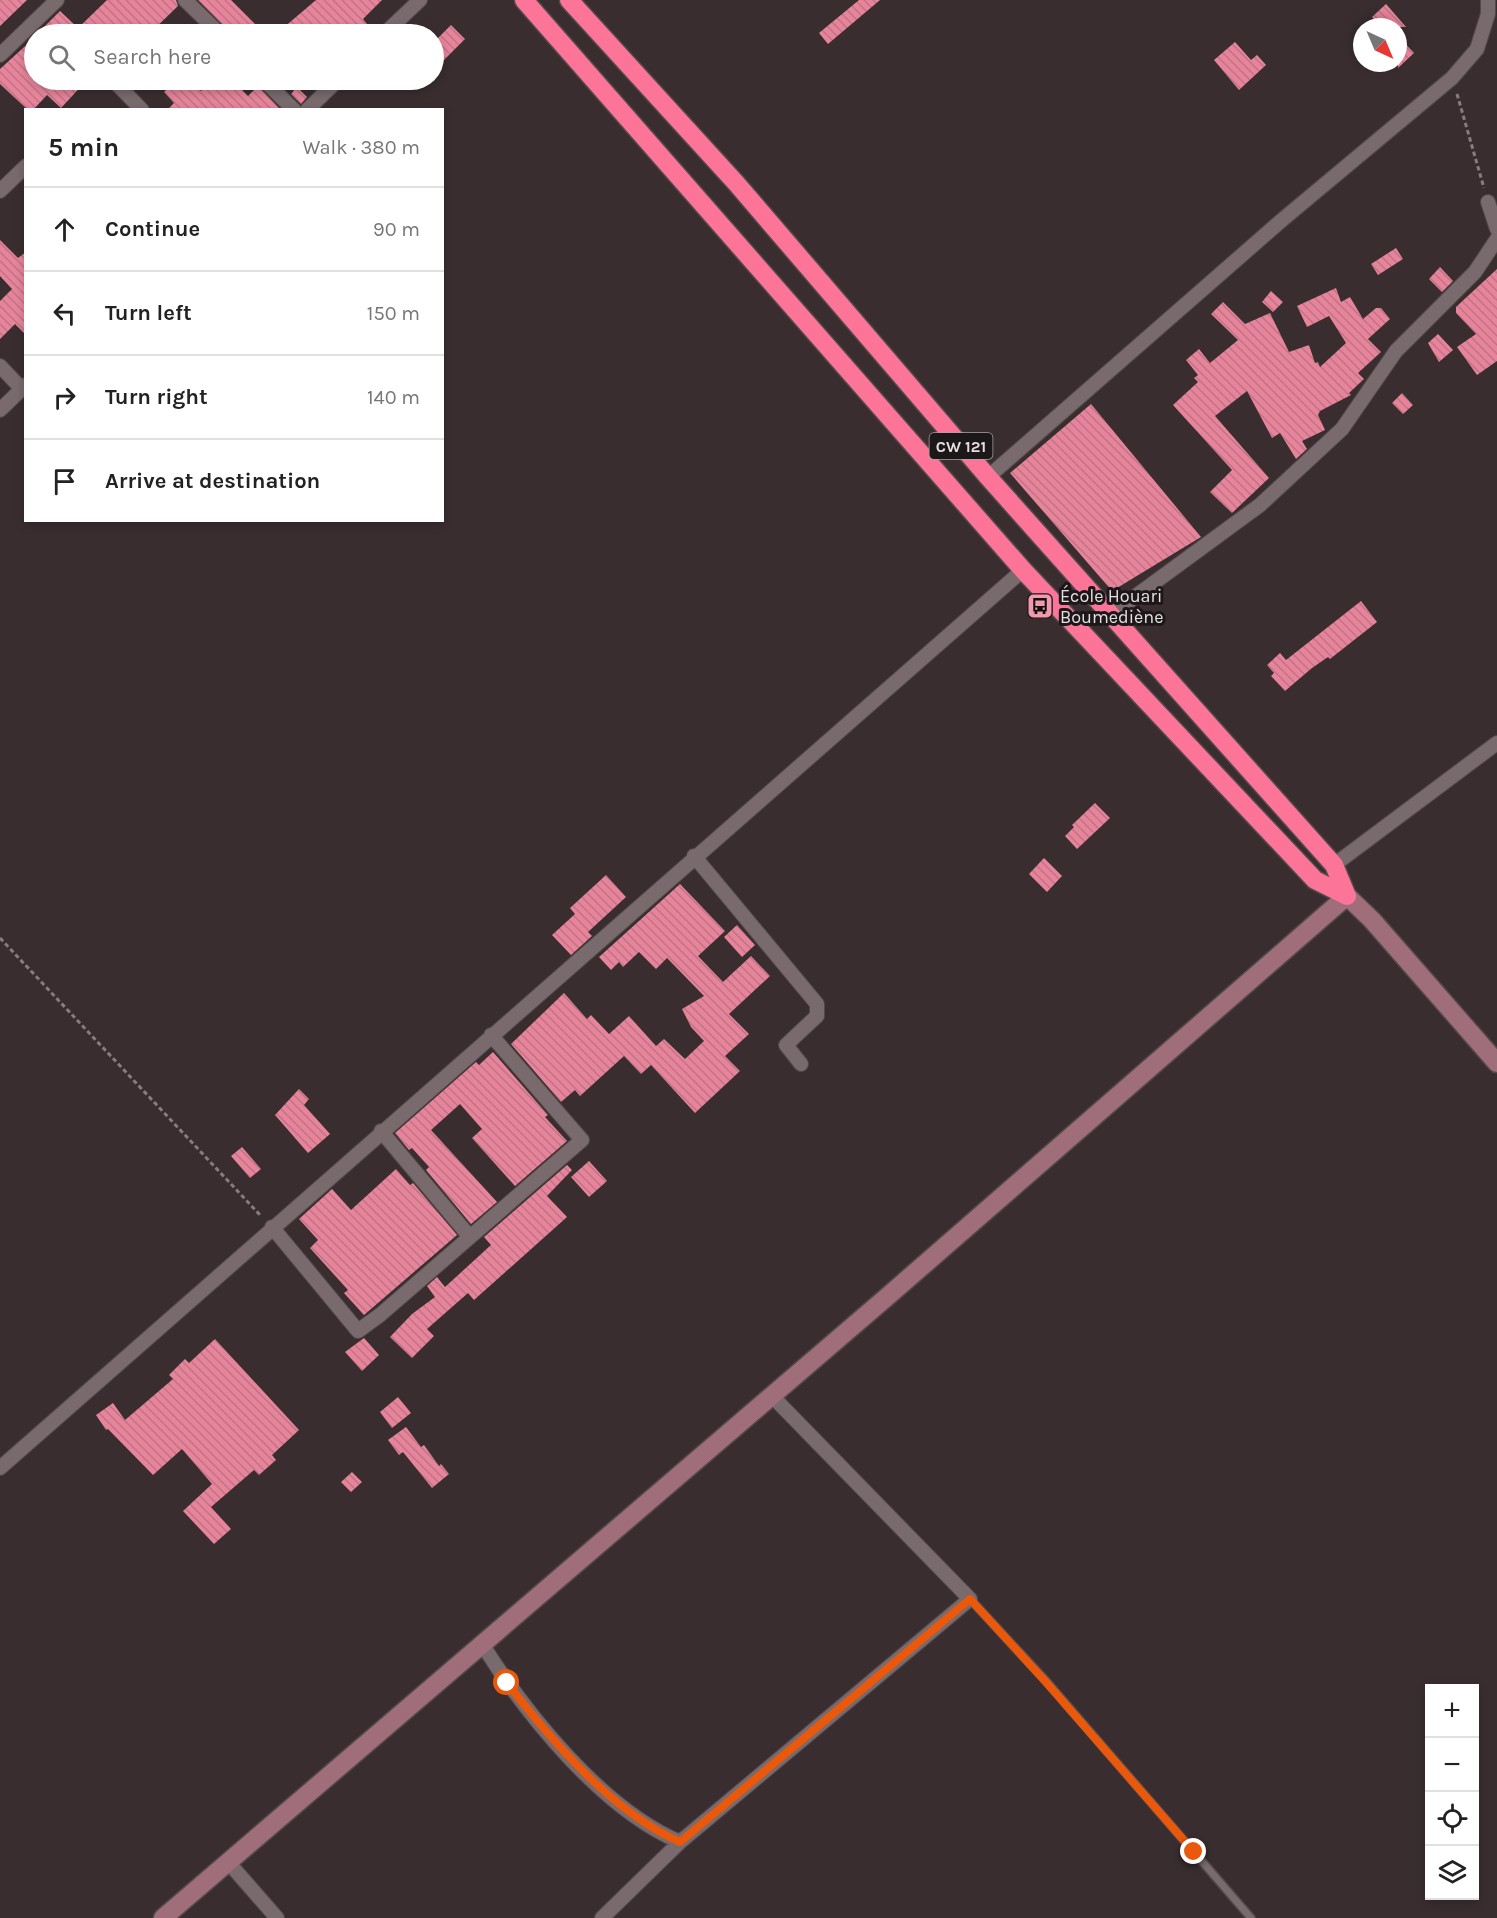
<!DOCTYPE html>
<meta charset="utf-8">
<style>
:root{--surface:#fff;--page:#f2f2f2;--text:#222;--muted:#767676;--line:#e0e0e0}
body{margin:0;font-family:Karla,sans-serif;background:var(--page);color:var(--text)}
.controls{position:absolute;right:18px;bottom:18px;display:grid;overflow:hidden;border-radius:0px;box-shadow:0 3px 9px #0003}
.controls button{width:54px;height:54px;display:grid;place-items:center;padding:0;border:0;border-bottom:2px solid var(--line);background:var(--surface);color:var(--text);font:30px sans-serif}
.compass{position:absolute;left:1353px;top:18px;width:54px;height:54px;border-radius:50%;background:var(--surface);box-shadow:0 3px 9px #0003;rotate:136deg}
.stop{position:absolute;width:18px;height:18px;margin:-14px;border:4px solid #ea580c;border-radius:50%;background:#fff}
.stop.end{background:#ea580c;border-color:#fff;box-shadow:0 2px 6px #0008}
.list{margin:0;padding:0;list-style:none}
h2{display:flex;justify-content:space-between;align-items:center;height:78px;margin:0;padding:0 24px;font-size:26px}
h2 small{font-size:20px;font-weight:400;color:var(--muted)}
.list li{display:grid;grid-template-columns:39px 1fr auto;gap:18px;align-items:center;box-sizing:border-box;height:84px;padding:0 24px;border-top:2px solid var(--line)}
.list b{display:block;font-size:22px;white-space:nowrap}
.list em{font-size:20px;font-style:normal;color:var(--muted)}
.icon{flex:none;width:33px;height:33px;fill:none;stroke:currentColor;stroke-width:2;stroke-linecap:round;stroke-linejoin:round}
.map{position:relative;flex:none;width:1497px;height:1918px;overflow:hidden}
.search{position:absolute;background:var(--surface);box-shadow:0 3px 9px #0003;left:24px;top:24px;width:420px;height:66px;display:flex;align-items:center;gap:15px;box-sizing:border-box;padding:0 21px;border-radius:33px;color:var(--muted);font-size:22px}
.panel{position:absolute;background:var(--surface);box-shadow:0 3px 9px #0003;left:24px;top:108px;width:420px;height:414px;border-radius:0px}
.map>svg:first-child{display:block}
.building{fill:url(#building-back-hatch)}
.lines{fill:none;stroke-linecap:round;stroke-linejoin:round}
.lane-casing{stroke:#53494b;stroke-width:10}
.street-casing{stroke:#53494b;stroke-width:16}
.secondary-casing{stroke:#53494b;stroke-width:21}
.highway-casing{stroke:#53494b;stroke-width:21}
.path{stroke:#877c7e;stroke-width:3;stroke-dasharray:4.5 3;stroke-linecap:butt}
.lane{stroke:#786a6d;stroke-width:7}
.street{stroke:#786a6d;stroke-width:14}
.secondary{stroke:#a06d7a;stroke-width:18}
.highway{stroke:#fc7498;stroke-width:18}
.route{stroke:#ea580c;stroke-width:8}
.labels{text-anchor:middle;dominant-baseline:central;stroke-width:6;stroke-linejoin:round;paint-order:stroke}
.shield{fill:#1c1718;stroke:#a9a2a3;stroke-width:1.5}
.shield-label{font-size:16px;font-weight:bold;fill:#e6dedf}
.poi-label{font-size:18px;fill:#e6dedf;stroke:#1c1718;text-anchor:start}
</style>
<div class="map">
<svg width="1497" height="1918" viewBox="0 0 1497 1918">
<defs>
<pattern id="building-back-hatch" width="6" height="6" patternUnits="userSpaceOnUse" patternTransform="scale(1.5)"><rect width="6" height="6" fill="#e7849b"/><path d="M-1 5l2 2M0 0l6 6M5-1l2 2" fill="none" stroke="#be7485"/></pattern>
</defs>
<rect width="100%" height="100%" fill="#392d2f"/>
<!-- building -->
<path class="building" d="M0,0H27L0,26Z
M107,0H176L178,6L149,34H37L60,11L78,28Z
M198,0H231L265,34H229L226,28Z
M316,0H382L363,19L375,34H276Z
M859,0H880L828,44L819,33Z
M1386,4L1406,27H1381L1372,17Z
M198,25L208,34H188Z
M451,25L465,39L434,70V42Z
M1398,36L1414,53L1398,68Z
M34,38V80H87L61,108L47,95L33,110H28L0,84V69Z
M1235,42L1251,60L1257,55L1266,65L1239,90L1214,60Z
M176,80H190L201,91L213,80H232L248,96L258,86L281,110H167L174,103L164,92Z
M297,87L307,97L301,104L291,94Z
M0,240L18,258L26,252V335L15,324L0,339V301L12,289L0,276Z
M1396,248L1403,259L1378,275L1371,264Z
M1440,267L1453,281L1442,292L1429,279Z
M1497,269V361L1477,375L1457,347L1476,334L1456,313V307Z
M1336,288L1341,302L1350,297L1363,319L1376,308H1381L1390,319L1368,339L1381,352L1358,373L1364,379L1349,393L1351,395L1320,411L1318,415L1325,430L1302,441L1307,449L1296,459L1280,433L1272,438L1247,391L1215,416L1269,478L1232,513L1210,492L1232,470L1173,405L1198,382L1194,378L1198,375L1186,360L1199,349L1210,363L1238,340L1211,314L1223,302L1245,324L1270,313L1289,352L1309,345L1315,363L1318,362L1320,367L1346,343L1329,316L1307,327L1297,306Z
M1271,291L1283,302L1273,312L1262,302Z
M1438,334L1453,350L1439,362L1428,343Z
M1402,393L1413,405L1403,414L1392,403Z
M1091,404L1201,537L1112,591L1010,473Z
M1361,601L1377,622L1330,659L1328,657L1312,668L1285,691L1271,676L1274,673L1267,665L1280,653L1286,660Z
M1095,803L1110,818L1077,849L1065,836L1074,827L1072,825Z
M1044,858L1062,876L1047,892L1029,874Z
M606,875L626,897L588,932L592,936L571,955L552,935L575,914L570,908Z
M680,884L725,931L698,956L723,982L751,956L770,976L729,1014L749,1034L725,1056L740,1071L695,1113L651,1065L641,1074L624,1056L580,1096L575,1090L561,1102L511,1044L564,993L587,1019L591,1015L609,1034L629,1016L656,1046L664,1039L685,1059L704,1041L691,1027L682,1009L704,996L667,958L656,969L639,952L623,967L619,962L611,970L599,957Z
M737,925L755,945L742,957L724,937Z
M493,1052L548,1115L545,1117L567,1141L515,1186L472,1138L482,1129L460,1104L431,1130L497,1202L471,1224L426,1170L429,1167L412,1148L409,1150L395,1133L476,1062L479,1065Z
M299,1089L309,1099L304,1105L330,1134L308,1153L275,1115Z
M242,1147L261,1169L250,1178L231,1156Z
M589,1161L607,1181L589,1197L571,1177Z
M567,1165L572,1170L547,1196L567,1217L474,1300L468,1293L427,1329L434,1336L412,1358L390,1337L412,1314L435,1297L427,1286L437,1277L445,1287L491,1245L484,1237Z
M396,1169L410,1185L413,1183L457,1235L364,1315L344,1293L348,1290L310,1248L318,1240L299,1219L332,1189L351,1210Z
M364,1338L379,1355L362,1371L345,1352Z
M215,1339L299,1430L272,1455L276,1460L259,1475L254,1470L211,1507L231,1529L214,1544L183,1511L212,1484L182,1449L153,1475L108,1429L106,1430L96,1415L113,1403L125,1420L173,1379L169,1375L185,1359L189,1363Z
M398,1397L411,1413L392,1428L380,1412Z
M406,1427L421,1447L424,1445L439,1466L441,1464L449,1474L432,1488L403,1452L399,1455L388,1440Z
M352,1472L362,1482L351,1492L341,1482Z"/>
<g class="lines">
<!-- lane casing -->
<g class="lane-casing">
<path id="lane" d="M970,1599L1046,1681L1251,1918"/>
</g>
<!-- street casing -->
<g class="street-casing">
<path id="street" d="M185,0L220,34
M384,34L420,0
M0,55L57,0
M113,80L142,110
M264,80L294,110
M307,110L338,80
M0,191L26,166
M1488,202L1497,229
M0,366L22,389
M0,410L26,385
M988,477L1282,220L1452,78L1477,49L1488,14V0
M1110,615L1260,505L1342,429L1396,351L1475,272L1497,239
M694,856L817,1004V1016L786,1045L801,1064
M1334,865L1497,743
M381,1131L470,1237
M272,1227L358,1331L380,1315L582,1140L491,1035
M0,1468L1023,570
M482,1644C526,1714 602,1809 680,1842L970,1599L772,1396
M228,1862L277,1918
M602,1918L680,1842"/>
</g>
<!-- secondary casing -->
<g class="secondary-casing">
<path id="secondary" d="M163,1918L888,1296L1347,896L1372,920L1497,1063"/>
</g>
<!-- highway casing -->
<g class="highway-casing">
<path id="highway" d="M524,0L1023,570L1315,880L1347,896
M569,0L736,183L988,477L1334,865L1347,896"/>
</g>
<!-- path -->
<path class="path" d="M1457,94L1484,188
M0,938L261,1216"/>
<!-- lane -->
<use href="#lane" class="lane"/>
<!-- street -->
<use href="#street" class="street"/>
<!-- secondary -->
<use href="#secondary" class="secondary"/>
<!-- highway -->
<use href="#highway" class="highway"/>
</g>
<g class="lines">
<!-- route -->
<path class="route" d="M507,1683C552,1741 612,1812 680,1842L970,1599L1046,1682L1194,1852"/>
</g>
<!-- icons -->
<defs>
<g id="bus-square" transform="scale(1.35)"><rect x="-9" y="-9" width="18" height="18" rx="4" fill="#f29aad" stroke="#1c1718"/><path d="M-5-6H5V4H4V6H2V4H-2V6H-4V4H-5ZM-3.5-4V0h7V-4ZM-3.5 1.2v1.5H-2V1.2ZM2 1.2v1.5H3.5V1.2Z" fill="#111"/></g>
</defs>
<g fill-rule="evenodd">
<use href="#bus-square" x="1040" y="606"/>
</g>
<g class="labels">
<!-- shield labels -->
<rect class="shield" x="929.5" y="433" width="63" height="26" rx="4.5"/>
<g class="shield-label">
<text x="961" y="446">CW 121</text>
</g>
<!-- poi labels -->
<g class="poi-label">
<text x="1060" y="596">École Houari<tspan x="1060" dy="21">Boumediène</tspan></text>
</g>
</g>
</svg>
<div class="controls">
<button>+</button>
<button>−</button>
<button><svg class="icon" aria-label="locate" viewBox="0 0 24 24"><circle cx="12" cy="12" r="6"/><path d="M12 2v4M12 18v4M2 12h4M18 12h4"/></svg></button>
<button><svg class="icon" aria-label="layers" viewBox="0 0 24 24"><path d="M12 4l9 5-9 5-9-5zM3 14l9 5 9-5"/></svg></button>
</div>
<svg class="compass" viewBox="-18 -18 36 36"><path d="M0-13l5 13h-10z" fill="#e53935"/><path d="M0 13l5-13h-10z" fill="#767676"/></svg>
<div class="stop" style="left:507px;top:1683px"></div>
<div class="stop end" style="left:1194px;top:1852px"></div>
<div class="search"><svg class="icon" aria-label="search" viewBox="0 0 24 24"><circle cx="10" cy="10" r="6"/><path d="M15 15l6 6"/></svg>Search here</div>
<section class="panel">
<h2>5 min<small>Walk · 380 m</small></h2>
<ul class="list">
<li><svg class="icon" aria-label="ahead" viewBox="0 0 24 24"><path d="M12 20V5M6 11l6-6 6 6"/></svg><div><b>Continue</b></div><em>90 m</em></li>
<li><svg class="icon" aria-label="left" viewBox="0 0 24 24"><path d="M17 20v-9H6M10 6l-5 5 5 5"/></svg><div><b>Turn left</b></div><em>150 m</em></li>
<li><svg class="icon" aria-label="right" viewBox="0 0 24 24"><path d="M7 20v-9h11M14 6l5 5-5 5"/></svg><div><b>Turn right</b></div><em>140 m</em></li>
<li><svg class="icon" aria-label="arrive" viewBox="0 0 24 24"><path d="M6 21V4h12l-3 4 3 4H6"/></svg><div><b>Arrive at destination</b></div></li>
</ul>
</section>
</div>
